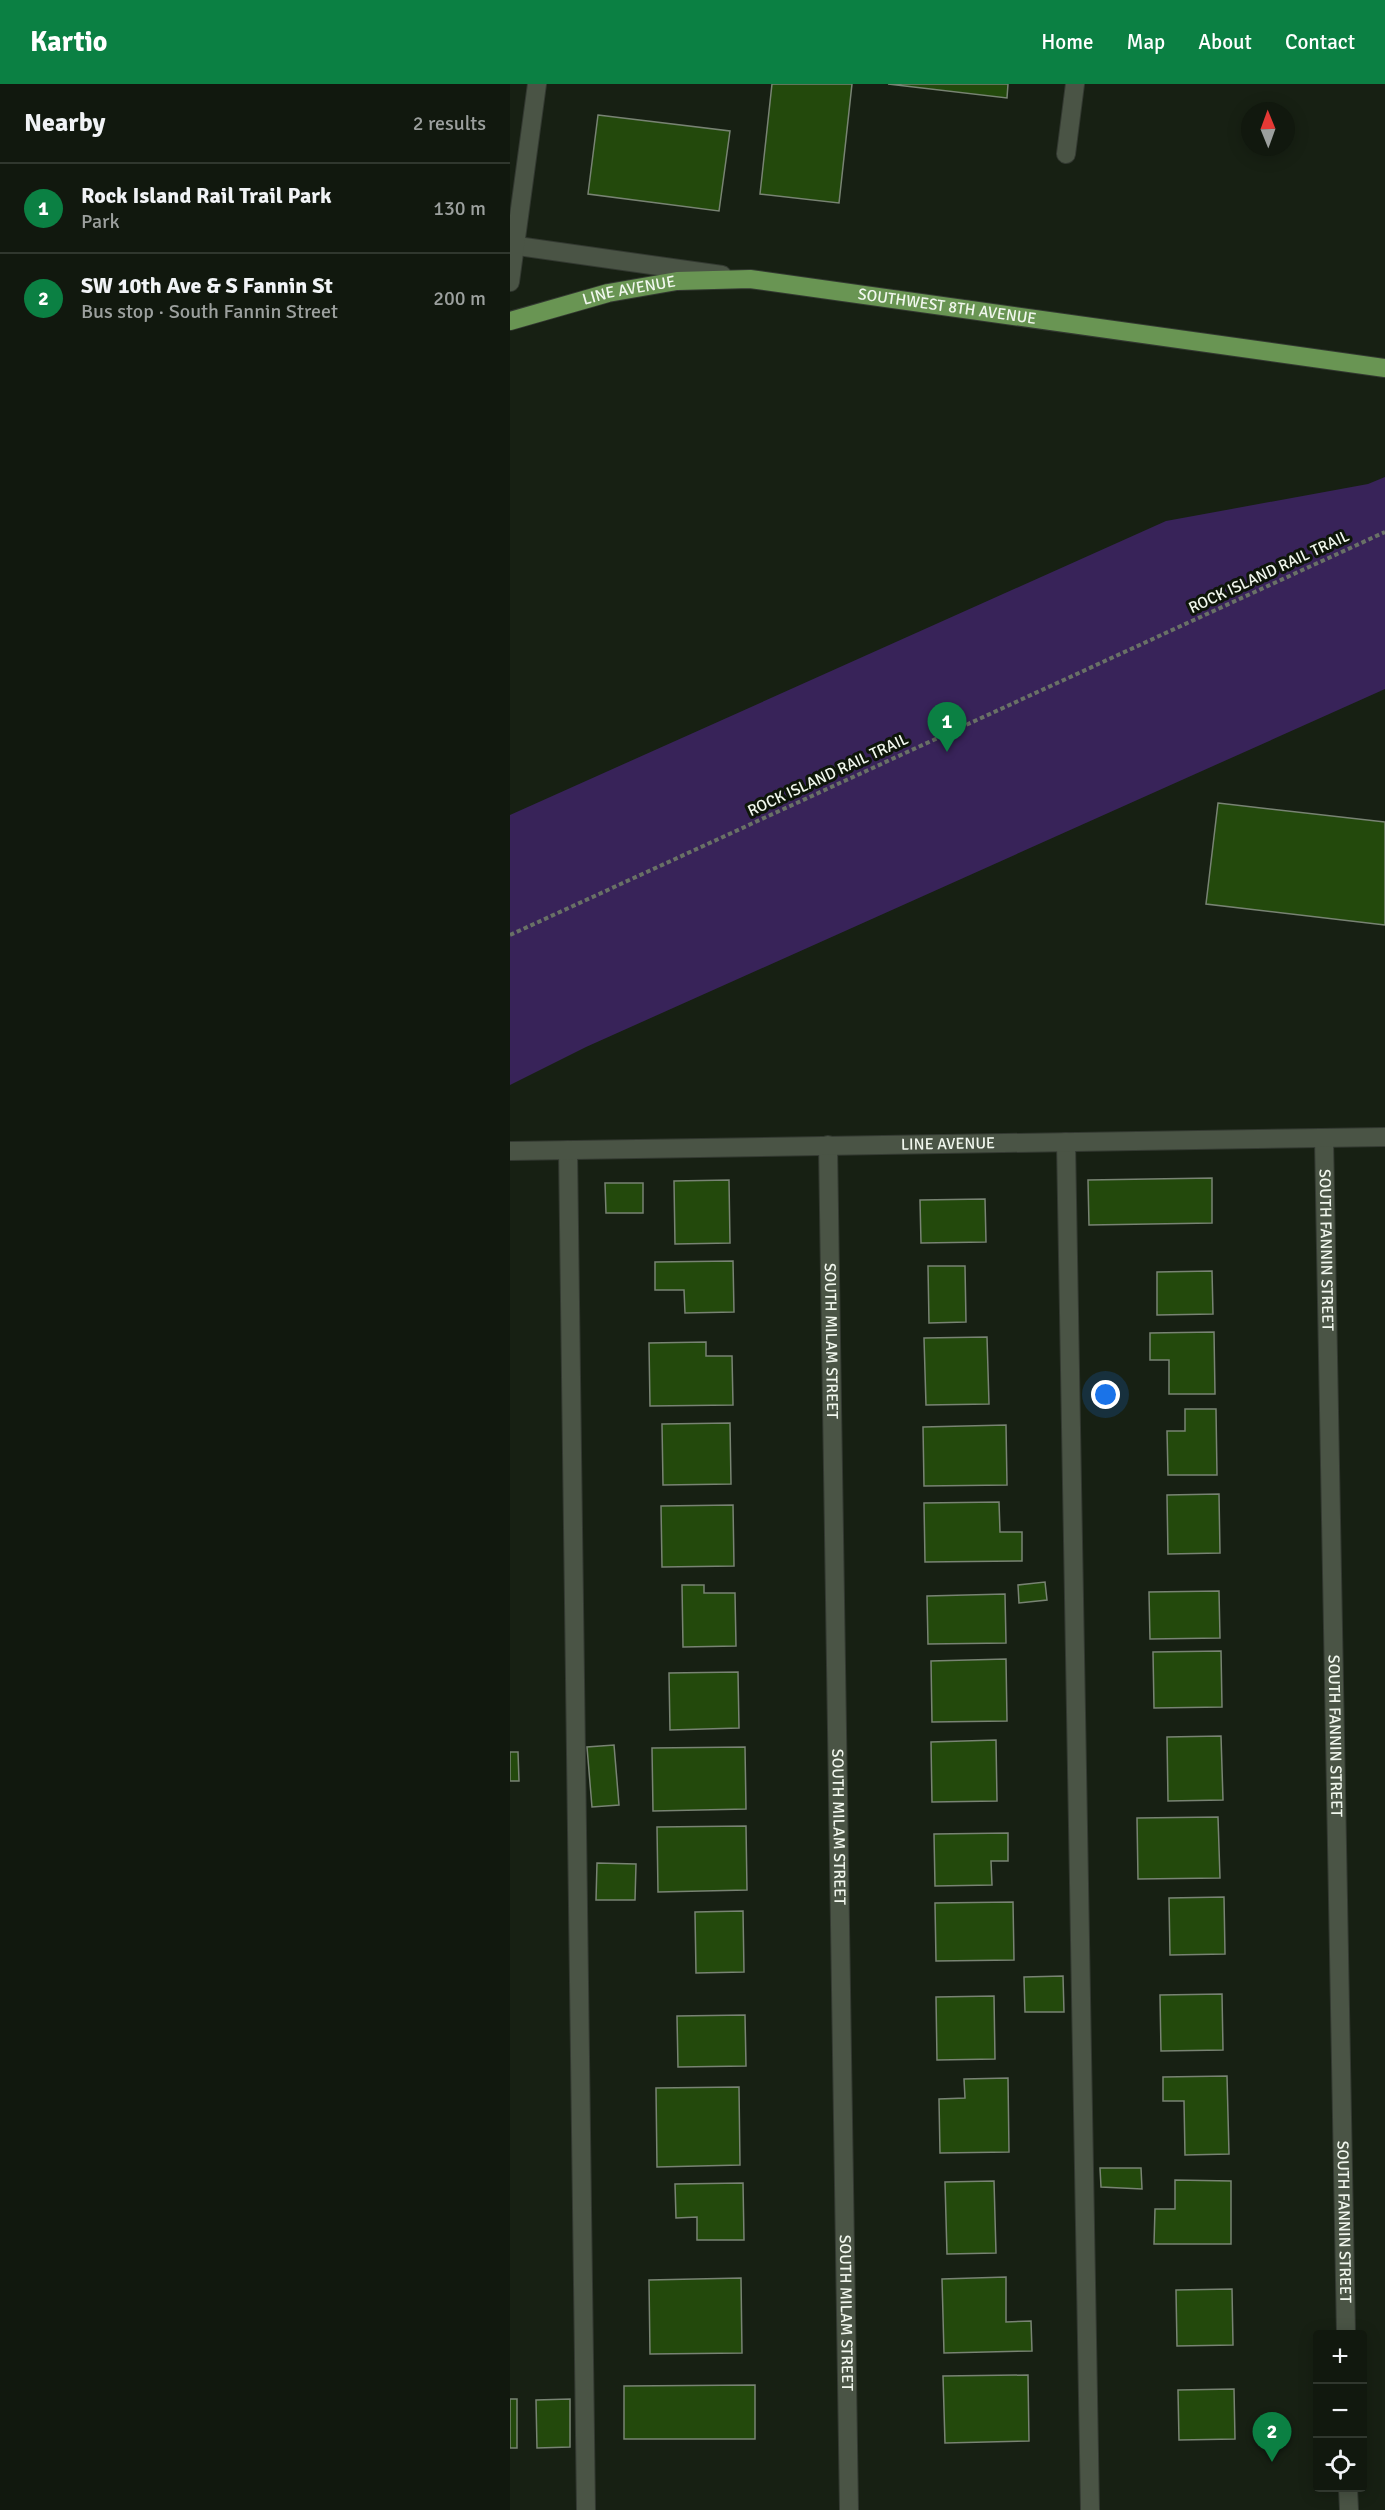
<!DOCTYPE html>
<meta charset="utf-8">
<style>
:root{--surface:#11180e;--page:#1a2117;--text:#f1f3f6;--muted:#9ca09e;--line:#30372e;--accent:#0b8043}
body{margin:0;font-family:Signika,sans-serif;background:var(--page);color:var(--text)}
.controls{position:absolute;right:18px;bottom:18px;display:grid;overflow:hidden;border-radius:6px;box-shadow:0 3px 15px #0003}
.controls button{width:54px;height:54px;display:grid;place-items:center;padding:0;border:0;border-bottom:2px solid var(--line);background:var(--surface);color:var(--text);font:30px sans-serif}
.compass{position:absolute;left:731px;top:18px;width:54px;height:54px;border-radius:50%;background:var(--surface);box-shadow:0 3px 15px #0003;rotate:359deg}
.you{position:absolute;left:596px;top:1311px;width:21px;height:21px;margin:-15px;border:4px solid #fff;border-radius:50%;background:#1a73e8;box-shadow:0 0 0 9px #1a73e833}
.badge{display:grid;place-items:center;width:39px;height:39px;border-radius:50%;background:var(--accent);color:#fff;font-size:20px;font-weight:700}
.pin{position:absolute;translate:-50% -50px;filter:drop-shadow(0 2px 3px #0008)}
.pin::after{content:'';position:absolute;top:32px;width:21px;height:18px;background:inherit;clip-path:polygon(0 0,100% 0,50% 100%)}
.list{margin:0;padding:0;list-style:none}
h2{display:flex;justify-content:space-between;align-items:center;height:78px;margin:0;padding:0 24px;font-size:26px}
h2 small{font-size:20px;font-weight:400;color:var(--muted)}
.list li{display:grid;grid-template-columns:39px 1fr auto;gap:18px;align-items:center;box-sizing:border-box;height:90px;padding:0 24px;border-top:2px solid var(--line)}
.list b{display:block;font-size:22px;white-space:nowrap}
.list p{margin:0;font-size:20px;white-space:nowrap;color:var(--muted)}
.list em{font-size:20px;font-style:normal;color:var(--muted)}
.icon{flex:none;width:33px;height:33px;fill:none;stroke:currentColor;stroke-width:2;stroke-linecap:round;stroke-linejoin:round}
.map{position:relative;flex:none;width:875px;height:2426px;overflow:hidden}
header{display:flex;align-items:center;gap:36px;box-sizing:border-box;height:84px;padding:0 30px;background:var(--accent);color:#fff}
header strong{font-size:28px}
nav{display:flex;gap:33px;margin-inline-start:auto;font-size:21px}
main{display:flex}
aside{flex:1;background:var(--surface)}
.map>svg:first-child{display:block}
.green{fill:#382359}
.building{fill:#23490c;stroke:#788373;stroke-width:1.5}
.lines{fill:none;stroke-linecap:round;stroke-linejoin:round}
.minor-casing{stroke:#333931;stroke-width:20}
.major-casing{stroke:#333931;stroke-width:20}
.path{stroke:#697166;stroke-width:4;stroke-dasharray:4.5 3;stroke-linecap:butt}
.minor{stroke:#4a5445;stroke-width:18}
.major{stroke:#699553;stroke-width:18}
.labels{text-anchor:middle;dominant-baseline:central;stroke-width:6;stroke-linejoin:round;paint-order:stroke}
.street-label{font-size:16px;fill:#f1f7ee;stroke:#0e160a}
</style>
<header>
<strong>Kartio</strong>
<nav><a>Home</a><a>Map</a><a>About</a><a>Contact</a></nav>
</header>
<main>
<aside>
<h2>Nearby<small>2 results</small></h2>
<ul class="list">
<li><span class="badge">1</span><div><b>Rock Island Rail Trail Park</b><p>Park</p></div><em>130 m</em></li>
<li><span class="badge">2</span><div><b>SW 10th Ave &amp; S Fannin St</b><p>Bus stop · South Fannin Street</p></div><em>200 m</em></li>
</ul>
</aside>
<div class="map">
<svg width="875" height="2426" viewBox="0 0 875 2426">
<rect width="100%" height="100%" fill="#172013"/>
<!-- green -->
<path class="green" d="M875,393V605L76,963L0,1001V731L656,437L858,400Z"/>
<!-- building -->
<path class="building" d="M262,0H342L329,119L250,110Z
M378,0H498L497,14Z
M88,31L220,47L209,127L78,110Z
M708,719L875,738V841L696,820Z
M702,1094V1139L579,1141L578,1096Z
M219,1096L220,1159L165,1160L164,1097Z
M95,1099H133V1129H96Z
M475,1115L476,1158L411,1159L410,1116Z
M223,1177L224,1228L175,1229L174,1206H145V1178Z
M418,1182H455L456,1238L419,1239Z
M702,1187L703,1230L647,1231V1188Z
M704,1248L705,1310H659V1276H640V1249Z
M477,1253L479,1320L416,1321L414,1254Z
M196,1258V1272H222L223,1321L140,1322L139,1259Z
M675,1325H706L707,1391H658L657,1347H675Z
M220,1339L221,1400L153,1401L152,1340Z
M496,1341L497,1401L414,1402L413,1343Z
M709,1410L710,1469L658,1470L657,1411Z
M489,1418L490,1448H512V1477L415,1478L414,1419Z
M223,1421L224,1482L152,1483L151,1422Z
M535,1498L537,1516L509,1519L508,1501Z
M172,1501H194V1509H225L226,1562L173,1563Z
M709,1507L710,1554L640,1555L639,1508Z
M495,1510L496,1559L418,1560L417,1512Z
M711,1567L712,1623L644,1624L643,1568Z
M496,1575L497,1637L422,1638L421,1577Z
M228,1588L229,1644L160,1646L159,1589Z
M711,1652L713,1716L658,1717L657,1653Z
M486,1656L487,1717L422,1718L421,1658Z
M104,1661L109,1721L82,1723L77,1663Z
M235,1663L236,1725L143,1727L142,1664Z
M0,1668H8L9,1697H0Z
M708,1733L710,1794L628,1795L627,1734Z
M236,1742L237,1806L148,1808L147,1743Z
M498,1749V1777H481L482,1801L425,1802L424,1750Z
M87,1779L126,1780L125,1816H86Z
M714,1813L715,1870L660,1871L659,1814Z
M503,1818L504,1876L426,1877L425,1819Z
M233,1827L234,1888L186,1889L185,1828Z
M553,1892L554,1928H515L514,1893Z
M712,1910L713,1966L651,1967L650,1911Z
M484,1912L485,1975L427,1976L426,1913Z
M235,1931L236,1982L168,1983L167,1932Z
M717,1992L719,2070L675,2071L674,2017H653V1993Z
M498,1994L499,2068L430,2069L429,2015L455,2014L454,1995Z
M229,2003L230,2081L147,2083L146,2004Z
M590,2084H631L632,2105L591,2103Z
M665,2096L721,2097V2160H644L645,2125H665Z
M484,2097L486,2169L437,2170L435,2098Z
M233,2099L234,2156H187V2133L166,2134L165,2100Z
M496,2193V2238L521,2237L522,2267L434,2269L432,2195Z
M231,2194L232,2269L140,2270L139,2196Z
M722,2205L723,2261L667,2262L666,2206Z
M518,2291L519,2357L435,2359L433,2292Z
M245,2301V2355H114V2302Z
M724,2305L725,2355L669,2356L668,2306Z
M0,2315H7V2364H0Z
M60,2315V2363L27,2364L26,2316Z"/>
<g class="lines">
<!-- minor casing -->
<g class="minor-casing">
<g id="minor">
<path d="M556,70L565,0"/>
<path d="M0,161L212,191"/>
<path d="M0,198L27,0"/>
<path id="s1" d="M814,1055L836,2250"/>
<path d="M556,1058L580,2426"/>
<path id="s2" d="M318,1061L339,2426"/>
<path d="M58,1066L76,2426"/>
<path id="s3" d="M0,1067L875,1053"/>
<path d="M838,2404L839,2426"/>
</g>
</g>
<!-- major casing -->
<g class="major-casing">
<g id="major">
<path id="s4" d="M0,237L98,209L167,197L240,195L875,284"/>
</g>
</g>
<!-- path -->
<path class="path" d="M0,851L875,448"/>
<!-- minor -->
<use href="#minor" class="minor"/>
<!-- major -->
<use href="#major" class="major"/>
</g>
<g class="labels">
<!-- street labels -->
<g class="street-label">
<text stroke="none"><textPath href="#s4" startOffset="123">LINE AVENUE</textPath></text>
<text stroke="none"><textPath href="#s4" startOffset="444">SOUTHWEST 8TH AVENUE</textPath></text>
<text transform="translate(759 488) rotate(-25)">ROCK ISLAND RAIL TRAIL</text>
<text transform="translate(318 691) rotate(-25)">ROCK ISLAND RAIL TRAIL</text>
<text stroke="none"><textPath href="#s3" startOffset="438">LINE AVENUE</textPath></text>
<text stroke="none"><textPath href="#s1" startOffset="111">SOUTH FANNIN STREET</textPath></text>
<text stroke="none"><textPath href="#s2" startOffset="196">SOUTH MILAM STREET</textPath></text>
<text stroke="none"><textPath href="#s1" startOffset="597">SOUTH FANNIN STREET</textPath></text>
<text stroke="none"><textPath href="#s2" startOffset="682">SOUTH MILAM STREET</textPath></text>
<text stroke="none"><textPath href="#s1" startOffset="1083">SOUTH FANNIN STREET</textPath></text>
<text stroke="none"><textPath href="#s2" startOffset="1168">SOUTH MILAM STREET</textPath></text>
</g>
</g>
</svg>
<div class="controls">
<button>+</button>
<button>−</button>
<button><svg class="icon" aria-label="locate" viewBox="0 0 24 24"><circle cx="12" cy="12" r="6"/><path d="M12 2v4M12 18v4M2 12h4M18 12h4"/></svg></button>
</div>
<svg class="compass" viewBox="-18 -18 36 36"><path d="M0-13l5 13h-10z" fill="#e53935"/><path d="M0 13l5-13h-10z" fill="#9ca09e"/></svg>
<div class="you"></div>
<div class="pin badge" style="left:437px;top:668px">1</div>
<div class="pin badge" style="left:762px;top:2378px">2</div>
</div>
</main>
